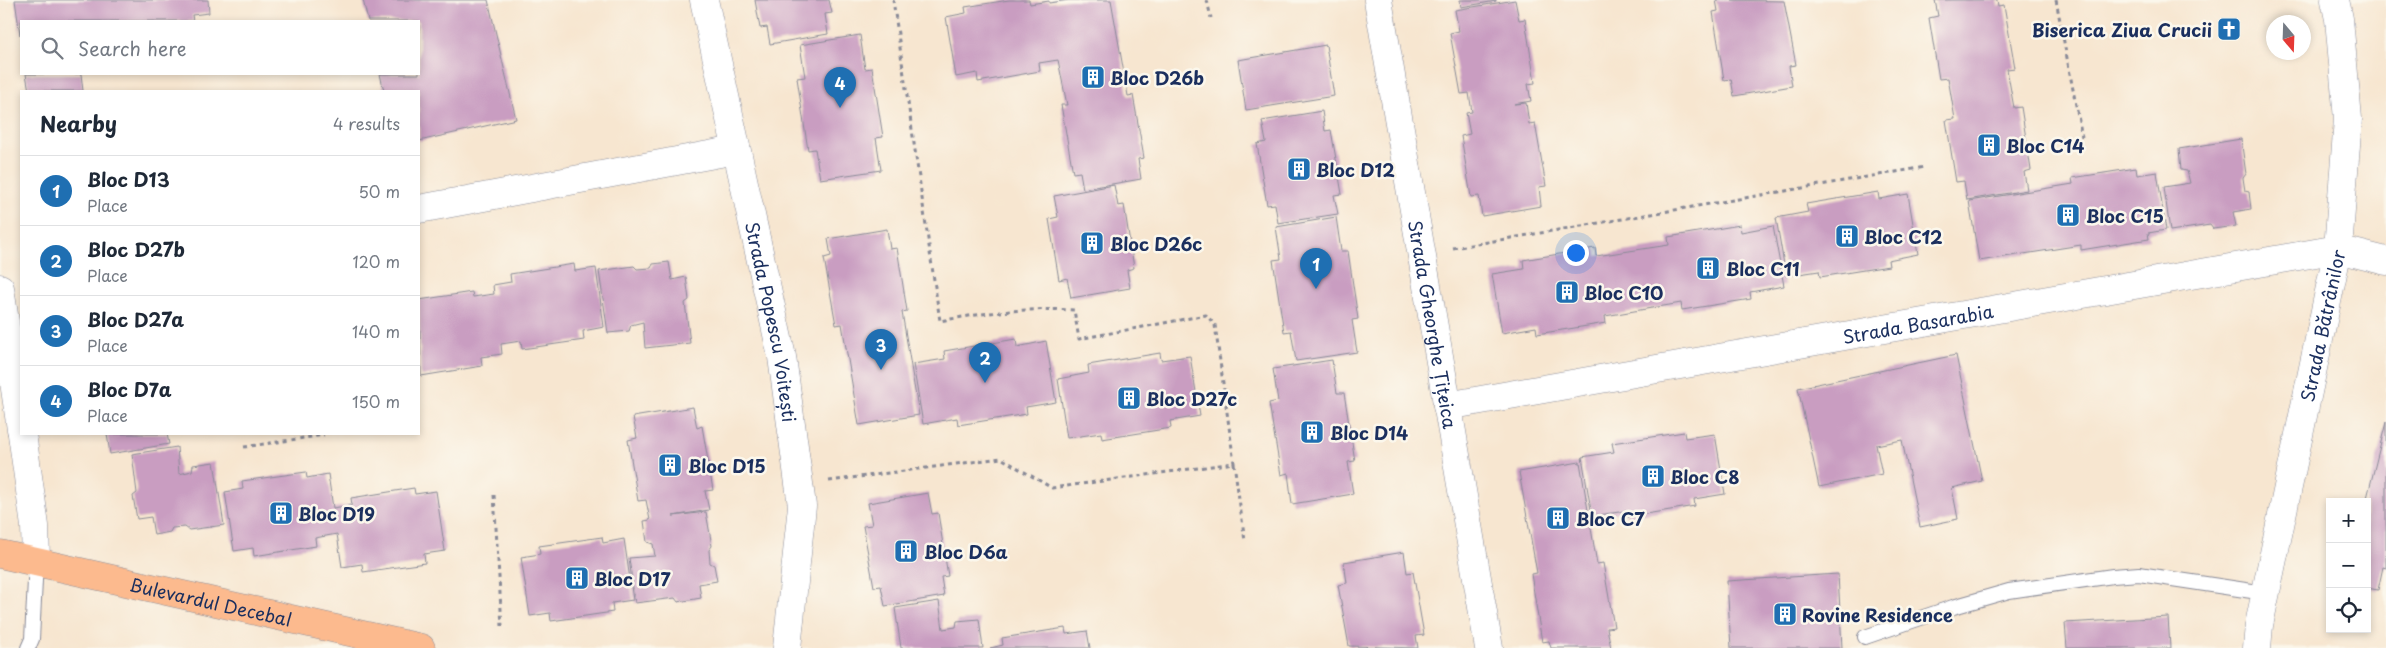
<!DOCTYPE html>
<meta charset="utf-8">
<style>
:root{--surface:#fff;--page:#f6f6f7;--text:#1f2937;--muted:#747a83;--line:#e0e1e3;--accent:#1f6fb2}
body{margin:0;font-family:"Playpen Sans",sans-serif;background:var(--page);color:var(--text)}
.controls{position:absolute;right:15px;bottom:15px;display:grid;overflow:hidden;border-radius:0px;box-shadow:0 2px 8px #0003}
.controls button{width:45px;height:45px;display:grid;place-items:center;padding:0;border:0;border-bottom:1px solid var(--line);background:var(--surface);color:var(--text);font:25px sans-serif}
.compass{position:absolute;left:2266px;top:15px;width:45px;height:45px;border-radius:50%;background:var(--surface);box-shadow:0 2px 8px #0003;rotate:161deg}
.you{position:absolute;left:1575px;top:252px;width:18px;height:18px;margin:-12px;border:4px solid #fff;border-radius:50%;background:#1a73e8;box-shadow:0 0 0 8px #1a73e833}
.badge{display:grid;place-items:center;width:32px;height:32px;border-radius:50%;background:var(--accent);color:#fff;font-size:16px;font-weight:700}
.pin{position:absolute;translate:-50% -41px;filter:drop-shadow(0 1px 2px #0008)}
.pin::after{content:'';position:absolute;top:26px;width:18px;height:15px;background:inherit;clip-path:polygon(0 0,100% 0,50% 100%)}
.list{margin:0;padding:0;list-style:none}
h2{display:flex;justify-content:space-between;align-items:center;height:65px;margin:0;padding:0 20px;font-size:21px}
h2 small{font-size:16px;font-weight:400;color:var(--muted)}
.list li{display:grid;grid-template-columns:32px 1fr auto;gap:15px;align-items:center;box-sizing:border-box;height:70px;padding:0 20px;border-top:1px solid var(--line)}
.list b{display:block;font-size:19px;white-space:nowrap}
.list p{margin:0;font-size:16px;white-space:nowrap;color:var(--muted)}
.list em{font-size:16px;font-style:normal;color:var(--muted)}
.icon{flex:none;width:28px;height:28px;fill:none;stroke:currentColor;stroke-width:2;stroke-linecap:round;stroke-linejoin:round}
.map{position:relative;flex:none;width:2386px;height:648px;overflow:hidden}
.search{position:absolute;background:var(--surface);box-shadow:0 2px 8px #0003;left:20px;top:20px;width:400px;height:55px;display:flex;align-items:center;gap:12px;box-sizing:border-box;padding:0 18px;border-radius:0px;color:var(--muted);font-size:19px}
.panel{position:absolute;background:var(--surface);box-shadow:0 2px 8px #0003;left:20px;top:90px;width:400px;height:345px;border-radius:0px}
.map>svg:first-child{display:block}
.building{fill:#c99dc1}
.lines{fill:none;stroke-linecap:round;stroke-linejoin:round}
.lane-casing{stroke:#898a97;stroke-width:16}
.street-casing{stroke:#898a97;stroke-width:29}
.primary-casing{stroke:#898a97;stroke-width:29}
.path{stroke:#898a97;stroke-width:3;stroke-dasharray:4 4;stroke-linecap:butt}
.lane{stroke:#fff;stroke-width:14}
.street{stroke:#fff;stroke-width:28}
.primary{stroke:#fcba8e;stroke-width:28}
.labels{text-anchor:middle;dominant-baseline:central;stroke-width:5;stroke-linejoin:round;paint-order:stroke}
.poi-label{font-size:18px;font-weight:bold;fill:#1b2f5e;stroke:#fbf7ec;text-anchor:start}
.street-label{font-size:18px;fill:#1b2f5e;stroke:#fbf7ec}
</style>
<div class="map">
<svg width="2386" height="648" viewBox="0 0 2386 648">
<rect width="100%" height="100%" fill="#fbf7ec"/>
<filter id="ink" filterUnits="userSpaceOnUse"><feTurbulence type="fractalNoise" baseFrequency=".02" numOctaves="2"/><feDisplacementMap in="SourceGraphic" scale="10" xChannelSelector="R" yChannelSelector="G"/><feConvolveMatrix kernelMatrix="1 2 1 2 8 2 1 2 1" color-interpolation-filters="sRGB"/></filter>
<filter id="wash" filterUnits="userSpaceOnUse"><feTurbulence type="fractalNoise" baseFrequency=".0096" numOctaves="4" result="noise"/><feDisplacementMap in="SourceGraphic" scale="20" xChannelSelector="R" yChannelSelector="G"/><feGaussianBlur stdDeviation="1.12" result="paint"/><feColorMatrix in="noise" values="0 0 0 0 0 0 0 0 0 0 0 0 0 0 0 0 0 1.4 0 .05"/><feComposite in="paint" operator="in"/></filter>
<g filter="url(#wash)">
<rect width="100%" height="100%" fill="#f7e6d0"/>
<g id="blocks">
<!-- building -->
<path class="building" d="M15,0H208L209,13L192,15L193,21H21L20,35Z
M363,0H488L516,119L419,141V91H384L380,74H419V21H368Z
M755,0H829L832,13L825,14L828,34L770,44L767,27L760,28Z
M1009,0H1029L1030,4L1049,1V3L1069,0H1111L1128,96L1133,95L1144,158L1138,159L1141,179L1083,189L1080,172L1073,173L1061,105H1067L1058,60L1039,63L1040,71L978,82L977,73L956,77L946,17L966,13L965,7Z
M1460,0H1496V1L1461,7Z
M1515,0L1519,20L1525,19L1535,83L1528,84L1531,101L1514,104L1526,103L1529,124L1535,123L1546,186L1539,187L1541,206L1482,216L1479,196L1471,197L1461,136L1470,134L1466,113L1472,112L1469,93L1461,94L1450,33L1459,31L1455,10Z
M1716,0L1784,1L1796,65L1789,66L1792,86L1734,96L1731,79L1724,80L1713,12L1718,11Z
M1935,0H1997L1998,6L2004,5L2015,68L2007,69L2014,108L2021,107L2031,170L2024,172L2027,190L1967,200L1964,181L1956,182L1946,120L1955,119L1948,78L1939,79L1929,18L1938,16Z
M860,35L865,69L872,68L883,137L876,138L881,170L820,179L815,149L808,150L797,78L805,77L800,45Z
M1326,45L1334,96L1246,110L1238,60Z
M26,74H81L83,91H29Z
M1322,111L1325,131L1331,130L1342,194L1334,195L1338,214L1278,223L1275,204L1267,205L1257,144L1266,142L1262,121Z
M2241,139L2246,174L2243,178L2245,191L2249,192L2251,209L2233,212L2236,226L2213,229L2210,225L2170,231L2164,187L2190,183L2187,171L2181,170L2179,149Z
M2136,168L2137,175L2157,172L2166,230L2148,233L2149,239L2081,250V245L1979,261L1969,201L2073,184L2072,178Z
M1114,185L1118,206L1124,205L1134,268L1127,270L1130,288L1071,298L1067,278L1059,280L1049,219L1058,217L1054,196Z
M1878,192L1879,199L1908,194L1918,254L1888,260L1889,266L1820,277L1819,271L1786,276L1776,218L1808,212L1806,204Z
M1336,217L1341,251H1348L1358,319L1352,320L1357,352L1296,361L1291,331L1284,332L1273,260L1281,259L1276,227Z
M1740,225L1741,232L1773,226L1784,286L1750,292L1751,299L1682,310L1681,303L1605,316L1606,323L1537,334L1536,327L1502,333L1492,274L1524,269L1523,260L1595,248L1596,256L1669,245L1668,237Z
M887,229L890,249L897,248L907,311L902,312L919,415L859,425L842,324L836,325L824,258L831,256L828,239Z
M669,262L672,280L686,277L689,300L685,303L690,343L645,348L643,322L631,325L629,331L608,333L599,271L634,266L637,269L651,268L653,264Z
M574,264L575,271L596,268L604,327L583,331L584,340L522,349L521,341L501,344L502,354L481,357L482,366L421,376L419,300L472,292L473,297L494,294L493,285L511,282L510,274Z
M1016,339L1017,347L1046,341L1056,402L1026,407L1027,414L958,425L957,418L923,424L913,364L945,359L944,351Z
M1160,353L1161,360L1190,356L1200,416L1170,421L1171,428L1102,439L1101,433L1067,438L1058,379L1089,373L1088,365Z
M1956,355L1982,481L1952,488L1958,519L1920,527L1902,440L1876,445L1882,474L1819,487L1798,388Z
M1332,360L1337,393H1344L1355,461L1348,462L1353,494L1292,504L1288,473L1281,475L1269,403L1278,401L1273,369Z
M693,407L697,428L702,426L713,490L705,491L709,510L673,516L706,512L712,546L709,550L710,563L714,565L717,581L699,584L701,598L678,602L675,598L635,603L629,558L655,556L653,544L647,542L644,521L650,520L646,500L638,501L628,440L637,438L633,417Z
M2386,422V568L2383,567L2378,590L2367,588L2366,502Z
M1684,432L1685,438L1715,434L1725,494L1694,499L1695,506L1627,517L1626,511L1592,516L1582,457L1614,452L1612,443Z
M107,434H167L169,444L110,454Z
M177,447L179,474L192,471L193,465L214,462L224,525L189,530L185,527L172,528L170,532L154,535L151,517L137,519L133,496L137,493L132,454Z
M1580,462L1597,564L1603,563L1614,627L1607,628L1611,648H1551L1549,641L1542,642L1531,574L1537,573L1519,472Z
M306,472L307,478L328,474L333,508L352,505L351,498L414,488L415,494L436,491L445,551L424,554L425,563L363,572L362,564L342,567L337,534L315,538L316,546L254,556L253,548L234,551L225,492L243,489L242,481Z
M928,493L932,514L938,513L948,576L941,577L944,596L885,606L881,586L874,587L863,526L872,525L868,503Z
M602,537L603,543L624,539L633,600L612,603L613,612L551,621L550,613L530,616L521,557L540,554L539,546Z
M1404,552L1407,573L1413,572L1424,635L1416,636L1418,648L1349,646L1338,585L1347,583L1344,562Z
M1838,574L1842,648H1731L1727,581Z
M939,601L943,629L956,627L957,621L979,619L983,648H901L895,608Z
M2168,617L2170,648H2067L2065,623Z
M1065,628L1066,634L1087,631L1090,648H990L1003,645L1002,638Z"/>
</g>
</g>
<g filter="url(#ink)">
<use href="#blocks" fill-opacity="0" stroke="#898a97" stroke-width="1"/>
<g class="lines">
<!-- lane casing -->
<g class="lane-casing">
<path id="lane" d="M1865,637L1953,607L2009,591L2113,576L2139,574L2265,593
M28,648L32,639L36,561"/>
</g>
<!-- street casing -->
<g class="street-casing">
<g id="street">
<path id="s1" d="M704,0L782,357L802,506L787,648"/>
<path id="s2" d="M1378,0L1489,648"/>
<path d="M419,209L736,150"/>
<path d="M0,288L21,429"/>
<path id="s3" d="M1447,406L2338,249L2386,261"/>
<path d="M22,434L35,526L36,561"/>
<path id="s4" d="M2257,648L2259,625L2338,249L2348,119L2339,19L2335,0"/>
</g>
</g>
<!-- primary casing -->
<g class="primary-casing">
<g id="primary">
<path id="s5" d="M0,554L421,648"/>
</g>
</g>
<!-- path -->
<path class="path" d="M1207,0L1211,18
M2056,0L2082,137
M1453,248L1925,167
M244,447L324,435
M1234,463L1245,541
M829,481L1001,458L1052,488L1234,463L1215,325L1206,315L1079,339L1074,310C1025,308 988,312 940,321L893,0
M494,495L502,626"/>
<!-- lane -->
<use href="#lane" class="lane"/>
<!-- street -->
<use href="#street" class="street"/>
<!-- primary -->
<use href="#primary" class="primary"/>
</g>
</g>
<!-- icons -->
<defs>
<g id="church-square" transform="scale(1.25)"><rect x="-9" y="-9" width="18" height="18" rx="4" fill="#1f6fb2" stroke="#fbf7ec"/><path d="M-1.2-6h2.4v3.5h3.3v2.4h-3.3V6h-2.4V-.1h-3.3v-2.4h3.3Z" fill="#fff"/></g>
<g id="building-square" transform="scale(1.25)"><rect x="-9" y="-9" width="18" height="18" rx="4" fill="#1f6fb2" stroke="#fbf7ec"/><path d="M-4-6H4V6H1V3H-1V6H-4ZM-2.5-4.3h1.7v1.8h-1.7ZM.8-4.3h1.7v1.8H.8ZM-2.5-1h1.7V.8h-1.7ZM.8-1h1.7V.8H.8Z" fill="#fff"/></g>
</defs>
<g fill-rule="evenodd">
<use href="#church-square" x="2229" y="29"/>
<use href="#building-square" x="1093" y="77"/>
<use href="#building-square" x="1989" y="145"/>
<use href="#building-square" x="1299" y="169"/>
<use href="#building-square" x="2068" y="215"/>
<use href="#building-square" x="1847" y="236"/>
<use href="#building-square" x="1092" y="243"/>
<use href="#building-square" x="1708" y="268"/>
<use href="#building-square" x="1567" y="292"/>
<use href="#building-square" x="1129" y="398"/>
<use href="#building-square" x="1312" y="432"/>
<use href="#building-square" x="670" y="465"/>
<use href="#building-square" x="1653" y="476"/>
<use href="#building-square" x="281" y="513"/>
<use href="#building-square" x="1558" y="518"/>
<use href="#building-square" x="906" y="551"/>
<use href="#building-square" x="577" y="578"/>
<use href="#building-square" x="1785" y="614"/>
</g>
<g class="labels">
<!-- poi labels -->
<g class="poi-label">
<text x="2212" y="29" text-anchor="end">Biserica Ziua Crucii</text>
<text x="1110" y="77">Bloc D26b</text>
<text x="2006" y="145">Bloc C14</text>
<text x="1316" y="169">Bloc D12</text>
<text x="2086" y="215">Bloc C15</text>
<text x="1864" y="236">Bloc C12</text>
<text x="1110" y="243">Bloc D26c</text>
<text x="1726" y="268">Bloc C11</text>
<text x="1584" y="292">Bloc C10</text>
<text x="1146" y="398">Bloc D27c</text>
<text x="1330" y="432">Bloc D14</text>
<text x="688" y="465">Bloc D15</text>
<text x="1670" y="476">Bloc C8</text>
<text x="298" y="513">Bloc D19</text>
<text x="1576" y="518">Bloc C7</text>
<text x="924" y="551">Bloc D6a</text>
<text x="594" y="578">Bloc D17</text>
<text x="1802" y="614">Rovine Residence</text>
</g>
<!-- street labels -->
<g class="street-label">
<text stroke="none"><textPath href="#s1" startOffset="329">Strada Popescu Voitești</textPath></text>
<text stroke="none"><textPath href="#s2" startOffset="329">Strada Gheorghe Țițeica</textPath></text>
<text stroke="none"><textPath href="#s3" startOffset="478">Strada Basarabia</textPath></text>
<text stroke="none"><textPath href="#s4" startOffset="329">Strada Bătrânilor</textPath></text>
<text stroke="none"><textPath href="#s5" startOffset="216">Bulevardul Decebal</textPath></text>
</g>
</g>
</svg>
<div class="controls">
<button>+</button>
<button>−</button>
<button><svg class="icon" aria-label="locate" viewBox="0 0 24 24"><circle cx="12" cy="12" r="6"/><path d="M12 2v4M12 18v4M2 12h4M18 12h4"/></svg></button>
</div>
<svg class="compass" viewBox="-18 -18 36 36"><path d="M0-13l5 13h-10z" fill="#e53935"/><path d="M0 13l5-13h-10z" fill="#747a83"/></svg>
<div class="you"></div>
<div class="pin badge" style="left:1316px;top:289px">1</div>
<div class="pin badge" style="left:985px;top:383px">2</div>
<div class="pin badge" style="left:881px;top:370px">3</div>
<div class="pin badge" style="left:840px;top:108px">4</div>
<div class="search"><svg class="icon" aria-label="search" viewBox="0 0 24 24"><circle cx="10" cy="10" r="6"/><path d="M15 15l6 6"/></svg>Search here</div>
<section class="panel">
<h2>Nearby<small>4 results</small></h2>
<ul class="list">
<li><span class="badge">1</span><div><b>Bloc D13</b><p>Place</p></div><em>50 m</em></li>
<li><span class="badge">2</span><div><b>Bloc D27b</b><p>Place</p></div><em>120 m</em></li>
<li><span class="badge">3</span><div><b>Bloc D27a</b><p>Place</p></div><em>140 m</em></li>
<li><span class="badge">4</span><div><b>Bloc D7a</b><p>Place</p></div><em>150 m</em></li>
</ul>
</section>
</div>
